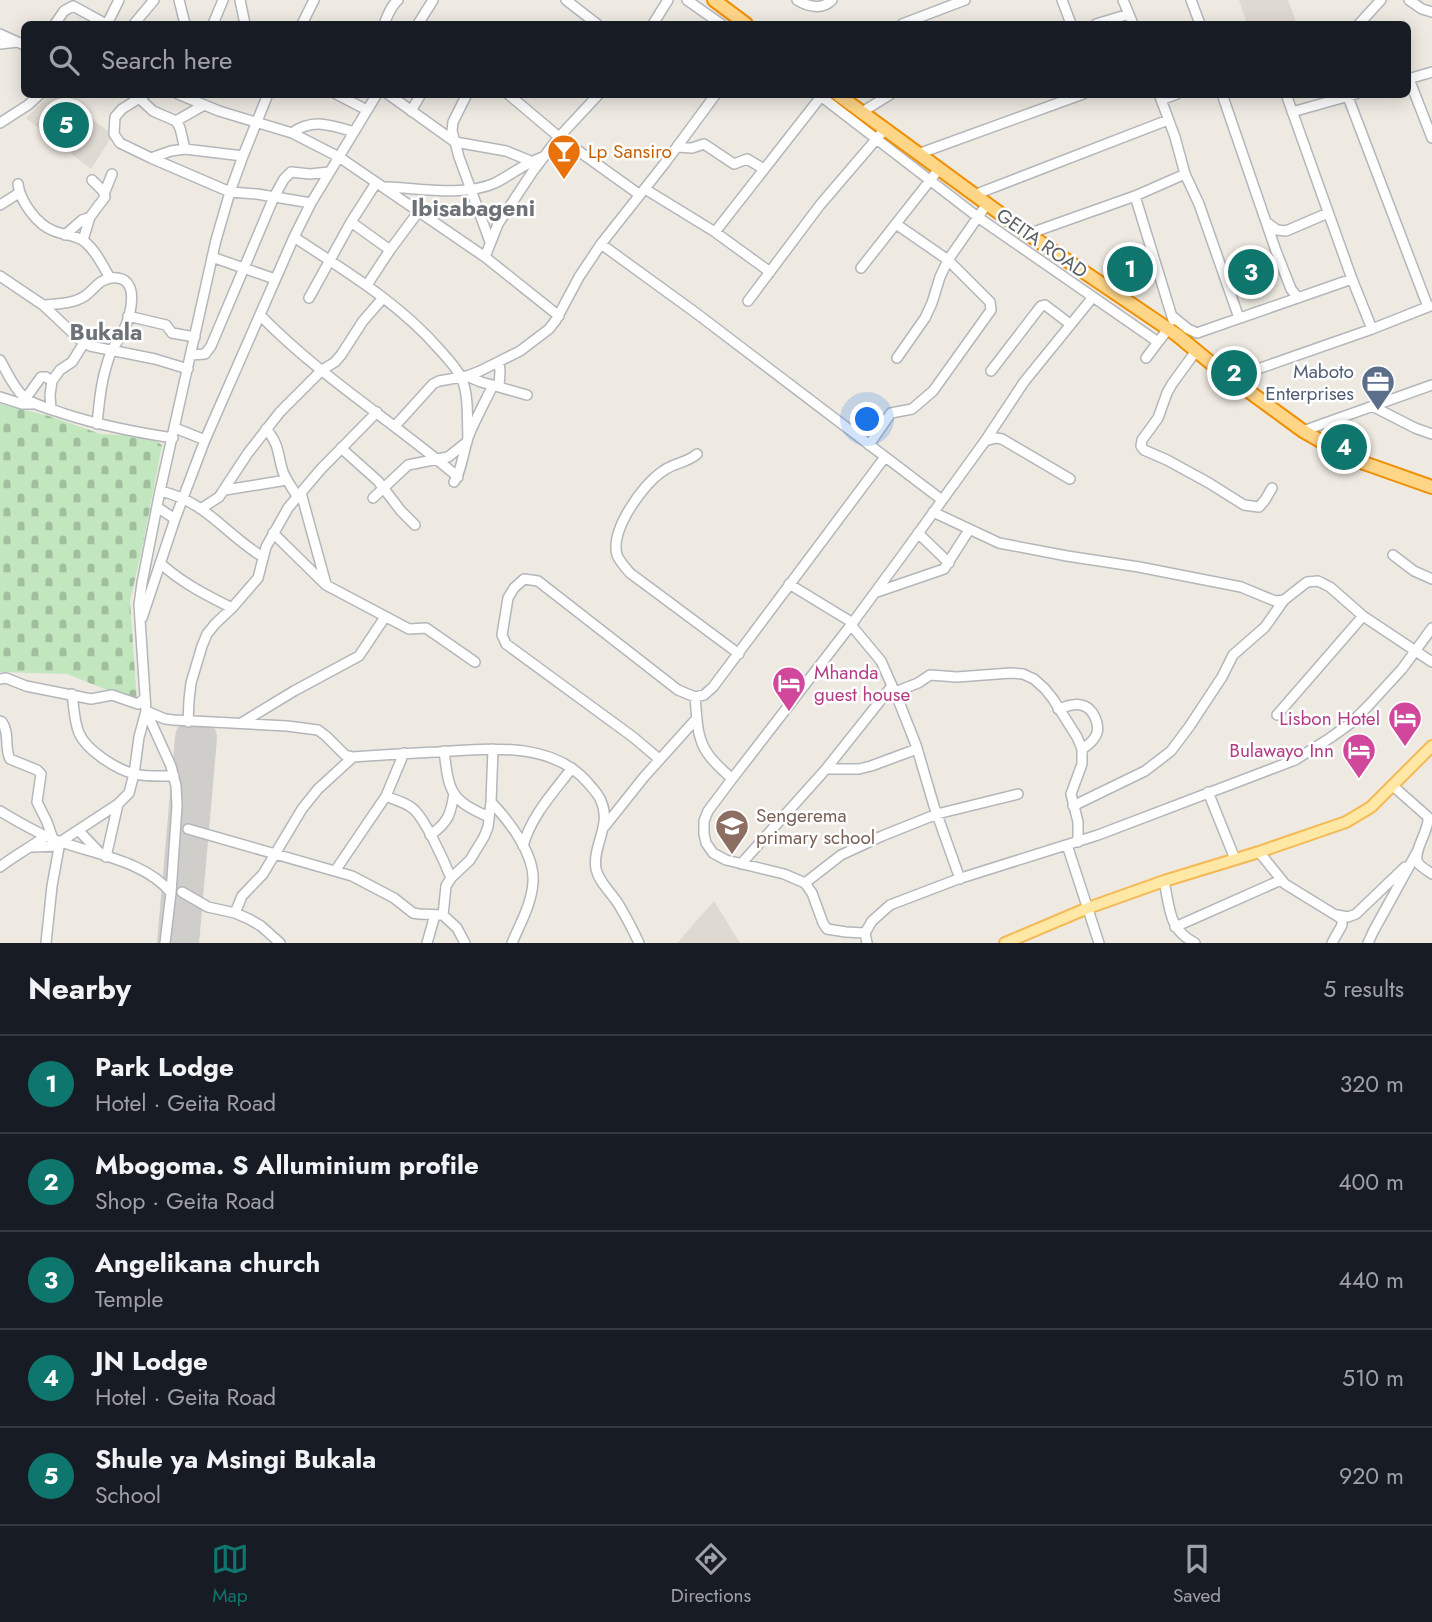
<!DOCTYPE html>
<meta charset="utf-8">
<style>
:root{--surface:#171b24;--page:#20242c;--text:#f1f3f6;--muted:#9ea1a6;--line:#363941;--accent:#0f766e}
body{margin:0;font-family:Jost,sans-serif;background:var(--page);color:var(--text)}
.you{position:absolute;left:868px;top:420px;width:24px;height:24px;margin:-18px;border:5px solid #fff;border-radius:50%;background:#1a73e8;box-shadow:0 0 0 10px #1a73e833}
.badge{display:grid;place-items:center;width:46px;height:46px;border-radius:50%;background:var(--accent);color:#fff;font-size:23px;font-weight:700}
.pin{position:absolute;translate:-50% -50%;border:4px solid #fff;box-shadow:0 2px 7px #0006}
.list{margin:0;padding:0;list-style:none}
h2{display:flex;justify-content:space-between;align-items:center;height:91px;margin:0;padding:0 28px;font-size:30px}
h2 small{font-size:23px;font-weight:400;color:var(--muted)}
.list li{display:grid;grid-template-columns:46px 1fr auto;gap:21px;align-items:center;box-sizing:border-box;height:98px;padding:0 28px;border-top:2px solid var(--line)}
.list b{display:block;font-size:26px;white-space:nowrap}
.list p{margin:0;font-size:23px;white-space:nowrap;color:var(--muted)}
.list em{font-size:23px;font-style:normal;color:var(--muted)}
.icon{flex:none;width:38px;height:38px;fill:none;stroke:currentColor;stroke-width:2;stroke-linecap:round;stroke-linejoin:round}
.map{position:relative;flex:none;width:1432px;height:943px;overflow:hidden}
.search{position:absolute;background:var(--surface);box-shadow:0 4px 18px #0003;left:21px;right:21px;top:21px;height:77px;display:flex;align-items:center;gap:18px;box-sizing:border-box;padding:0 24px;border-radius:10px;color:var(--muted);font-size:26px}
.sheet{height:581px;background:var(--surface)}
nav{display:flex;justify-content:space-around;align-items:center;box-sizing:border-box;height:98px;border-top:2px solid var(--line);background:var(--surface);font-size:19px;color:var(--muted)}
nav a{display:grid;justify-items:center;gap:4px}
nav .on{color:var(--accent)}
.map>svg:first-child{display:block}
.education{fill:#ded9d1}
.cemetery{fill:url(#cemetery-stones)}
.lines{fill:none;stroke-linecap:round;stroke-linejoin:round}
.runway{stroke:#d0cecb;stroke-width:42}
.minor-casing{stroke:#b3b6ba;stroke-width:12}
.major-casing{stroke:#f4b955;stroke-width:14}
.highway-casing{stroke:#f08f00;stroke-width:16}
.minor{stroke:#fff;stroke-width:9}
.major{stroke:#ffe8a6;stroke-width:10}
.highway{stroke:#ffd688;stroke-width:12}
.labels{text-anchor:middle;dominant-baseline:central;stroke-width:5;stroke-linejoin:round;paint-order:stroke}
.food-label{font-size:19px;fill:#c56008;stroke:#fff;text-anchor:start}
.street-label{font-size:19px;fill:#5b6064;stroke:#fff}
.service-label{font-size:19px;fill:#4e5e75;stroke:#fff;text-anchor:end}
.hotel-label{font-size:19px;fill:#b23c85;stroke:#fff;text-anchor:end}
.education-label{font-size:19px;fill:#785e54;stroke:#fff;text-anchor:start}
.quarter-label{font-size:23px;font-weight:bold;fill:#6c7276;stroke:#fff}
</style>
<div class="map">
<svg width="1432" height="943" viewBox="0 0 1432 943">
<defs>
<pattern id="cemetery-stones" width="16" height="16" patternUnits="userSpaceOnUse" patternTransform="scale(1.75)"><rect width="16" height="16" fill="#c2e6be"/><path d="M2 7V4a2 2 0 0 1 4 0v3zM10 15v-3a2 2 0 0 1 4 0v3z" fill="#a1be9e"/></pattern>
</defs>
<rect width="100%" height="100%" fill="#eeeae2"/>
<!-- education -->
<path class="education" d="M1239,0H1288L1297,24H1247Z
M50,95H61L113,135L91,169L26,118Z
M714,901L740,943H677Z"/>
<!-- cemetery -->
<path class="cemetery" d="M0,404L49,416L101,434L147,436L162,445L142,549L130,601L137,702L67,674L0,672Z"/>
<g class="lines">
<!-- runway -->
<path class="runway" d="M178,943L196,738"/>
<!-- minor casing -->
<g class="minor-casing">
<path id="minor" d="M179,0L185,24
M240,0L245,24
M566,0L597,24
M687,0L721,24
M797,0C808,7 823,10 832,0
M1062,0L1071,24
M1123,0L1133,24
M1191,0L1200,24
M1409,0L1422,9L1432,12
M55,24L64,11L73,6L106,24
M107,24L119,0
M134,24L154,0
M213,24L223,0
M302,24L314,0
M384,24C388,15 390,7 398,0
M418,24L433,0
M653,24L668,0
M902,24L965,0
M1096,24L1129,14
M1359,24L1381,0
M0,34L24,45
M0,44L18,42
M1408,79L1432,72
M1409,79L1432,138
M132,94L139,98L153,111L176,121L180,128L185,149
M146,94L122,109L115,117L114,134L120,143L151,158L230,192L257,194L311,203
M178,94L219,111L292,133L339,157L485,257L559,316
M336,94L367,110
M388,94L455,142L506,151L533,162
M467,94L453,122L452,131L459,157L490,242
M508,94L559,137L640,195
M818,94L979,218L1158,342
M1159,94L1175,137L1185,174L1199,204L1239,318
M1222,94L1276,251L1291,289L1298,298
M1286,94L1352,279L1372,329
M1348,97L1428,307
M1161,100L1177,94
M411,111L421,94
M862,112L891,94
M1292,112L1356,94
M176,121L204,105
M0,123L28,105L40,94
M292,133C312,118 332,125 354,132
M677,147L692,148L704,144L734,164L747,159L764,169
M918,154L1083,94
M151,158L171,151L185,149L243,156
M18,184C20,201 37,225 54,231C63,235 77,235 85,242C96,251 103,266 110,278
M386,187C419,188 464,197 495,183C511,175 525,163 543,157
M645,189L715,232L770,272
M104,194L112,174
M974,195L1168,120
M1135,196L1173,320
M0,205L19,193
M351,222L390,250
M1266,222L1277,230L1286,231L1328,213
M715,232L823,94
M1028,234L1135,196L1185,174
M65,235L82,220L90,217
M294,237C345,271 398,302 439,349C447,358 457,368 462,379C469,397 467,419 468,438
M83,240L90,217L105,197L103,191L92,180
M601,244L696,313L942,500
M212,257L275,279
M485,257L498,224L533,171L559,137L599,94
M861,268L939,169
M0,276L43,305L79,339L90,346L155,359L188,369
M367,285L390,250L419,211
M309,298L351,222L376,183
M748,301L820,205L885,129
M43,305C57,304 73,304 85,296C95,289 98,280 111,278C142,275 131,315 123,332C120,339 115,344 112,350C109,356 107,364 105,371C100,388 99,406 97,424
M260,315C319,376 394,422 458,477
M128,316L166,325L172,333L195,337
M1172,316L1188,329L1197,333L1352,279
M1196,351L1172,384L1167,393L1158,418L1142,440L1141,446L1144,450L1167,460L1209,483L1244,505L1259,507L1265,500L1272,488
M191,355L205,354L211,346L274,197L284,179L291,172L310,174L329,172
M897,358L925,318L932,303L940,277L948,260L987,204
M1146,358L1168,329
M0,360C7,372 13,387 24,397C35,406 51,409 65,414C102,426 134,432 173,438
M499,362L500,371L499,387
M991,371L1041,306L1045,305L1070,324
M467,376L481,382L527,395
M1232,378L1372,329L1430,306
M0,397L22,404H32
M26,398L41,377H46L52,381
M1372,406L1415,428L1432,434
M51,409L50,395L52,381L60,370L72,362L84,343
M395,426L433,384L439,381L467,376L480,371L520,351L549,329L556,320L579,277L601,244L665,163L716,94
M175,428L205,440
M266,429C280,445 277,453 283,472C287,481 293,489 298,498
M1303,431L1432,385
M985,441L996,438L1002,439L1070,479
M869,445L891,413L912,409L933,391L991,310L990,302L948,260L896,224
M341,448L378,481L401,511L415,525
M697,454C687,463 673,463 663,471C643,484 610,530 617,555C620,562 625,567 630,573L739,654
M454,482C461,474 464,448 469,435C476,418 485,402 493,385
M225,490L287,480
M160,491C206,501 225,534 263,557
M301,493L326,584
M373,498L408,465L448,457L467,442
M157,507L175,519
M202,508L219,497L248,453L280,412L322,370L335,362L341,355L363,321L383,298
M933,512L999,543L1067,556L1139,567L1241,587L1275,601L1284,600L1307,582L1318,581L1330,587L1363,616L1432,662
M273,533L326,585L409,629L426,628L475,662
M918,533L949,563
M1393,555L1414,571L1432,579
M160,563C182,583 206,595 232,608
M789,584L853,623
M877,592L944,569L969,530
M142,618L175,519L205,440L294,237L311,203L377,94
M851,625L881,661L897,697L916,745L934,806L960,879
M0,679L6,678L26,686L91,699L112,695L138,704L145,698
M895,692L918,683L930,675L957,677L1011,673L1023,674L1034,679L1045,689L1053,699L1077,737L1082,749V764L1071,794L1078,822V842
M72,694C74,707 74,721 79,733C86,750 117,770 135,774C147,777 162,776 174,776
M695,697C697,716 696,738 708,754C714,763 724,771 732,779
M1058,709C1066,707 1073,703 1081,705C1093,707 1102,726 1095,737C1092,742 1087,746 1082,749
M1277,715L1363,616
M0,721L2,722C10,733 4,747 10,759L37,770L41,774L37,802L47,822L53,839
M188,722L189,700L191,683L202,646L207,634L215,624L232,608L258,578L266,547L288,508L321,469L377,412
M243,722L294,691L359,656L385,617
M444,751C449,792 450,800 489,817
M659,759L633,737L506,644L502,635L508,598L514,588L524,579L538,581L678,690L695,697L704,695L713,687L885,457
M826,769H859L871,766L917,749
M1393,786L1428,817C1430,830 1412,851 1418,863C1421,867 1428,871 1432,874
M1208,792L1235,859
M386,796C394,800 405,802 412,808C424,816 445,863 451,878
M491,802C509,821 535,854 533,882C532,903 520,924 512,943
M1073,806L1145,771L1171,751L1189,727L1222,677L1233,655L1265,627L1284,600
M0,811C17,821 35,832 53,839C91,854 145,860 171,893
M605,826L644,777L697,718
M188,829L352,876L394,898L413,913L419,914L443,915L457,928L465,943
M78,830L101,854
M430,835C448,823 451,814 454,793
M1067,845L1099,943
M523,846C531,816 553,793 572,768
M33,847L59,846
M1259,852L1285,884L1342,919V925L1332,943
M106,857L118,804
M741,864L826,769L892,686
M0,867C14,856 31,847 46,836
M335,871L386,796L404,753
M1164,881C1170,908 1168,929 1195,943
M805,883L841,855L882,836L937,814L1018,794
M182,892L208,907L235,913L249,919L261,926L280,943
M235,913L242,896L263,874L302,809L318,789L353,757
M443,915L446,886L451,878L470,860L484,837L488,827L491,802L493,749
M1337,915L1348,917L1356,914L1405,867
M1175,927L1281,880
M865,933L846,932L827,929L823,923L812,893L805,883L784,874L726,860L713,853L706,843L704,834V821L708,811L732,779L851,625L904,553L985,441L1024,382L1093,297
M46,943L52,886L60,842L118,804L129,793L134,774L139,737L146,711L165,719L174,720L287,726L318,730L326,736L345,755L353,757C381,755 410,753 438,752C489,749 552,740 589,784C593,789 599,795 601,801C612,825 592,846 596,869C599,883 612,893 619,905C626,917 633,930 639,943
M165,943L171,893L177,806L176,786L171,766L146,711L139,605L142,583L160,491L216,240L230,192L243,156L268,94
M427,943L435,915
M867,943L865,933L872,921L890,905L958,879L1098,835L1295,760L1330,738L1351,723L1368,706L1402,669L1432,628
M1368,943L1373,932L1417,852"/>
</g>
<!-- major casing -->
<g class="major-casing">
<path id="major" d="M1005,943L1088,908L1164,881L1259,852L1346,822L1371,807L1432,746"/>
</g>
<!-- highway casing -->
<g class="highway-casing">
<path id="highway" d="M714,0L746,24
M837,94L1028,234L1177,335L1217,368L1303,431L1333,448L1364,463L1432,487"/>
</g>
<!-- minor -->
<use href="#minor" class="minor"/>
<!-- major -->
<use href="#major" class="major"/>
<!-- highway -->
<use href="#highway" class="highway"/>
</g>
<!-- icons -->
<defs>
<g id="bar-pin" transform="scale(1.75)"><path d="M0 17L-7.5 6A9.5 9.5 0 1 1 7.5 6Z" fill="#e8710a" stroke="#fff"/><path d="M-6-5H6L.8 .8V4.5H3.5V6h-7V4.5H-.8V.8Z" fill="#fff"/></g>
<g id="office-pin" transform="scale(1.75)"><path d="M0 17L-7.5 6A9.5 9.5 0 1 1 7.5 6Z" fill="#5c6f8a" stroke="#fff"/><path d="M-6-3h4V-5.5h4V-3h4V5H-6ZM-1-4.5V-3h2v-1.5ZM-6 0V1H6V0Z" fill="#fff"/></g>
<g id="hotel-pin" transform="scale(1.75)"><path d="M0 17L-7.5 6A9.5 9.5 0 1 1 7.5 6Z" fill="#d1479c" stroke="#fff"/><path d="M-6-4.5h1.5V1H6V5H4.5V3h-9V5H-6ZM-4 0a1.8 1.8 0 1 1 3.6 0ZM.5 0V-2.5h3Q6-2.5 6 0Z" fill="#fff"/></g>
<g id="school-pin" transform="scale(1.75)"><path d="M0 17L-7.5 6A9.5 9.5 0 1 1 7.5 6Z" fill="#8d6e63" stroke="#fff"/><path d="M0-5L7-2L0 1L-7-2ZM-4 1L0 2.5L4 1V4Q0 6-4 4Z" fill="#fff"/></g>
</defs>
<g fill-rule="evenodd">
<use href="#bar-pin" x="564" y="151"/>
<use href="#office-pin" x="1378" y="382"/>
<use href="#hotel-pin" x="789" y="683"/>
<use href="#hotel-pin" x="1405" y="718"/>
<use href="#hotel-pin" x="1359" y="750"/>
<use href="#school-pin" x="732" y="826"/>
</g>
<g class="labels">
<!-- food labels -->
<g class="food-label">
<text x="588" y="151">Lp Sansiro</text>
</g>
<!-- street labels -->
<g class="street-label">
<text transform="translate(1042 243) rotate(35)">GEITA ROAD</text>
</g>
<!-- service labels -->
<g class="service-label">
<text x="1354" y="371">Maboto<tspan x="1354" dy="22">Enterprises</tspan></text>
</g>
<!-- hotel labels -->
<g class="hotel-label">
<text x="814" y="672" text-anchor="start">Mhanda<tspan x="814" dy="22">guest house</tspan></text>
<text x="1380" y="718">Lisbon Hotel</text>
<text x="1334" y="750">Bulawayo Inn</text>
</g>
<!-- education labels -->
<g class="education-label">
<text x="756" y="815">Sengerema<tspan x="756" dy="22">primary school</tspan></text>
</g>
<!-- quarter labels -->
<g class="quarter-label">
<text x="473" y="208">Ibisabageni</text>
<text x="106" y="332">Bukala</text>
</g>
</g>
</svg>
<div class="you"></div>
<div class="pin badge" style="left:1130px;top:269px">1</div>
<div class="pin badge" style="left:1234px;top:373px">2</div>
<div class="pin badge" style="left:1251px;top:272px">3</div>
<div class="pin badge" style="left:1344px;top:447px">4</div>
<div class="pin badge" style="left:66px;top:125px">5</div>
<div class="search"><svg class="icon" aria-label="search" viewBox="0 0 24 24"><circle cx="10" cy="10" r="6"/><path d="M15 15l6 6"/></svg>Search here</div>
</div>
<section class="sheet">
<h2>Nearby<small>5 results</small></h2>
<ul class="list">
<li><span class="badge">1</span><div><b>Park Lodge</b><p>Hotel · Geita Road</p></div><em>320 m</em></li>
<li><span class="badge">2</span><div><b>Mbogoma. S Alluminium profile</b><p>Shop · Geita Road</p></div><em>400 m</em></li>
<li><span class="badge">3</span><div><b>Angelikana church</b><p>Temple</p></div><em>440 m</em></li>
<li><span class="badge">4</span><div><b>JN Lodge</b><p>Hotel · Geita Road</p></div><em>510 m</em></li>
<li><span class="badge">5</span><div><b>Shule ya Msingi Bukala</b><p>School</p></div><em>920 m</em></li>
</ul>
</section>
<nav>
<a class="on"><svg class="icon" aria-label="map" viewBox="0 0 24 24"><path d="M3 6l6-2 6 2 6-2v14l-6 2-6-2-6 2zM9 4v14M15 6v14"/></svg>Map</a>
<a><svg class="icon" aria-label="directions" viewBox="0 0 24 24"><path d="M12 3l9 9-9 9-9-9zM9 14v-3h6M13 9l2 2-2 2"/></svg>Directions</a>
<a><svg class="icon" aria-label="saved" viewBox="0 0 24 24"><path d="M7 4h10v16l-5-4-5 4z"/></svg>Saved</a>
</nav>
